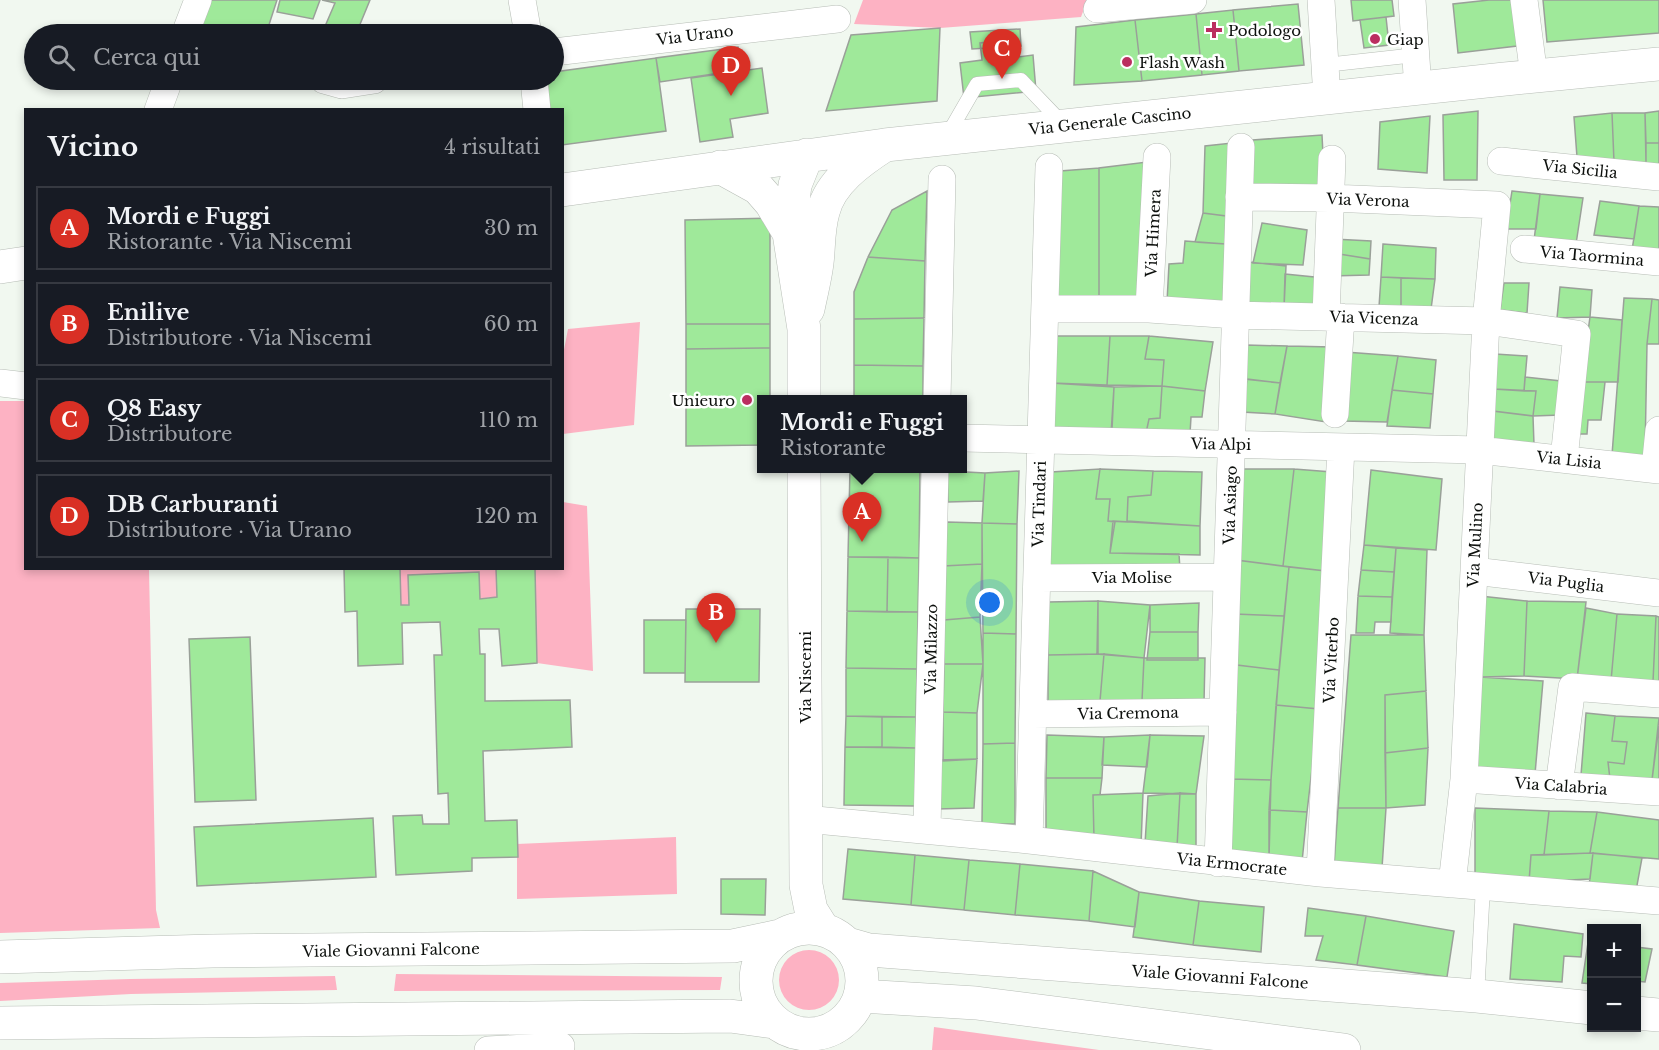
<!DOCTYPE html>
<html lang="it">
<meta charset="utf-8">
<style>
:root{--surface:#171b24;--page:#20242c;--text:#f1f3f6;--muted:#9ea1a6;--line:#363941;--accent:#d93025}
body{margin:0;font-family:"Libre Baskerville",serif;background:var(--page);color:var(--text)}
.controls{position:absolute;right:18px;bottom:18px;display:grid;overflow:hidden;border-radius:0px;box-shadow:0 3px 9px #0003}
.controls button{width:54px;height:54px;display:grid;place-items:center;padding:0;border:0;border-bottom:2px solid var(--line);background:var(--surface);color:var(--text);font:30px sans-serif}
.you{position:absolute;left:990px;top:603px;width:21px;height:21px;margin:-15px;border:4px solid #fff;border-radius:50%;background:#1a73e8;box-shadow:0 0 0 9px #1a73e833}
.badge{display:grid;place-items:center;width:39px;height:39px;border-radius:50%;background:var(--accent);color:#fff;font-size:20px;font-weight:700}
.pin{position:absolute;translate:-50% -50px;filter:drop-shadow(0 2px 3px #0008)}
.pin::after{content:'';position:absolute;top:32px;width:21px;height:18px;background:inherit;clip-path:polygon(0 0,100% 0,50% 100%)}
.popup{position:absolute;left:757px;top:395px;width:210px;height:78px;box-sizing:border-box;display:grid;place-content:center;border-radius:0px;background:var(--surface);filter:drop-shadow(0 2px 4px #0005);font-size:20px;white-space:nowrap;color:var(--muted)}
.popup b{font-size:22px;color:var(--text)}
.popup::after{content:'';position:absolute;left:50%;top:100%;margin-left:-12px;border:12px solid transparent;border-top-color:var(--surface)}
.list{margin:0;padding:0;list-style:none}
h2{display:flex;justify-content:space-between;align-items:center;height:78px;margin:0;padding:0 24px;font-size:26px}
h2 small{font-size:20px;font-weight:400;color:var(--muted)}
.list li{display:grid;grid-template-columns:39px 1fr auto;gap:18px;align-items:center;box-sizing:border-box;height:84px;margin:0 12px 12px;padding:0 12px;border:2px solid var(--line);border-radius:0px}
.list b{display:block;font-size:22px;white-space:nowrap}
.list p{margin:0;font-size:20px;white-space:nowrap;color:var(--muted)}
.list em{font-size:20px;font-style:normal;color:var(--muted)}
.icon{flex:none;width:33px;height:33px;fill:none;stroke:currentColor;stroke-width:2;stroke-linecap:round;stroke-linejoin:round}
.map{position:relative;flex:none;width:1659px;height:1050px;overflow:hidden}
.search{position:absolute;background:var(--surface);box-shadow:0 3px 9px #0003;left:24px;top:24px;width:540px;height:66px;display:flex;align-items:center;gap:15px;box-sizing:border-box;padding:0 21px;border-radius:33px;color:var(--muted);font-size:22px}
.panel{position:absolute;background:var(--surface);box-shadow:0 3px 9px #0003;left:24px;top:108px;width:540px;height:462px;border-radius:0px}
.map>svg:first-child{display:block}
.green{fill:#fdb2c3}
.building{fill:#9fe99a;stroke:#9aa099;stroke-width:1.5}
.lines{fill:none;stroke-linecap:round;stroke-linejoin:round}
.lane-casing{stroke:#b7bdb6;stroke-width:15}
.street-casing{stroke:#b7bdb6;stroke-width:28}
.secondary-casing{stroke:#b7bdb6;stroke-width:34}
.lane{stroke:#fff;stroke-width:14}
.street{stroke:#fff;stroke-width:27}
.secondary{stroke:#fff;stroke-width:33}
.poi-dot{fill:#bb2e60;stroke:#fff;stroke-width:2}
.labels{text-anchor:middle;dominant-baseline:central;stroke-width:5;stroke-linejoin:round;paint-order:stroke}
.poi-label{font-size:15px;fill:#0d100d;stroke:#fff;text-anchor:start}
.street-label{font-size:15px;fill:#0d100d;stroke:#fff}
</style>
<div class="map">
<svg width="1659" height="1050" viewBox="0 0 1659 1050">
<rect width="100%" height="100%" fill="#f1f8f0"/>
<!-- green -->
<path class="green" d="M863,0H1087V1L1081,17L940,28L854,24Z
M640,322L634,425L563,434V355L568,329Z
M0,401H25L26,568L149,569L156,910L160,928L0,933Z
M563,502L587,506L593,671L537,663L535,569L562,568Z
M400,569H496L497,597L401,605Z
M676,837L677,894L517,899V844Z
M779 980a30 30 0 1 1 60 0a30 30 0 1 1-60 0Z
M396,974L722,977L720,990L394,991Z
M335,976L337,990L131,994L0,1001V983L130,979Z
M934,1027L1099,1050H932Z"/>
<!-- building -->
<path class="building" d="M207,0H277L266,34H194Z
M280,0H320L313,19L277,12Z
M322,0H370L356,34H337L323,31L335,3Z
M1351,0H1392L1394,16L1353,21Z
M1489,0H1513L1517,46L1458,53L1453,4Z
M1543,0H1659V33L1547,42Z
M1298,4L1304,65L1239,71L1233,10Z
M1233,10L1239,71L1202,75L1196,14Z
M1196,14L1202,75L1142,81L1135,20Z
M1386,17L1389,45L1364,48L1360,20Z
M1135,20L1142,81L1074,85L1076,27Z
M940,28L937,101L826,111L851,35Z
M1020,29L1021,46L972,49L970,32Z
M1008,40L1010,58L1033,55L1036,91L964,98L960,63L982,60L980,43Z
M738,47L740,63L719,65L720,73L660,82L656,58Z
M656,58L666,131L562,145V110H545L541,80H554V72Z
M762,68L768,113L730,119L733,137L700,142L691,78Z
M1478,111L1477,180H1444L1443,115Z
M1659,111V143H1646L1645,113Z
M1612,113H1645L1646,164L1614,162Z
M1612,113L1614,162L1577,157L1574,117Z
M1430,116L1427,173L1378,169L1380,122Z
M1322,135L1325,194L1250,190L1253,140Z
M1232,143L1226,216L1203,213L1205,146Z
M1646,143H1659V164H1646Z
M1147,162L1137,296H1099V168Z
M1099,168V296L1054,299L1060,171Z
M927,191L925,261L868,257L892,210Z
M1512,191L1540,194L1536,229H1506Z
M1540,194L1583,198L1576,244L1534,240Z
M1600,201L1639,206L1634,239L1594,235Z
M1639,206L1659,207V253L1632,250Z
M1203,213L1226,216L1225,244L1195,242Z
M770,218V324H686L685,220Z
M1262,223L1307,230L1303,265L1253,263Z
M1333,239L1371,241L1370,259L1333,253Z
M1185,241L1225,244L1224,303L1167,302L1169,264L1183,263Z
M1383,244L1436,248L1435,279L1381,277Z
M1333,253L1370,259L1369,275L1331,276Z
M868,257L925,261L924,318L854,319V292Z
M1248,262L1286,266L1284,308L1245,302Z
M1285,274L1324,278L1323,309L1284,308Z
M1381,277L1401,278V308L1379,307Z
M1401,278L1435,279L1431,309L1401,308Z
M1504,283H1529L1527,313L1500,310Z
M1560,287L1592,290L1590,317L1557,318Z
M1624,298L1652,299L1647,344L1645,455H1612Z
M1652,299L1659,300V344H1647Z
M1590,317L1622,320L1618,382H1581Z
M924,318L923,366L854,365V319Z
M686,324H770V348L686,349Z
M1053,336H1110L1107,385L1051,383Z
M1110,336H1149L1145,359L1164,360L1162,386L1107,385Z
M1149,336L1213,342L1205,391L1162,386L1164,360L1145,359Z
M1246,345L1287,346L1280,383L1244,379Z
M1287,346L1332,347L1326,422L1275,414Z
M770,348V400H762V445L686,446V349Z
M1345,352L1398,356L1387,422L1343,421Z
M1495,354L1527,356L1524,391L1494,389Z
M1398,356L1436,360L1433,394L1392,390Z
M854,365L923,366V400H854Z
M1525,377L1561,381V415L1533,416L1536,391H1524Z
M1247,379L1280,383L1275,414L1242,412Z
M1575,382H1605L1601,420H1588L1587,434H1572Z
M1051,383L1114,387L1111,434L1049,431Z
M1162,386L1205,391L1202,417H1191L1190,434L1146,433L1149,419L1160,418Z
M1162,386L1160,418L1149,419L1146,433L1112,430L1114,387Z
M1494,389L1536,391L1533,416L1493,411Z
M1392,390L1433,394L1430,428L1387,426Z
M1493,411L1533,416L1534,445L1493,443Z
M850,468H920L919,558L848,557Z
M1100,469L1153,471L1151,495L1128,497L1127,522L1108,521L1110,499H1096Z
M1100,469L1096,499H1110L1108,521L1115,522L1110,553L1179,554L1180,570H1050L1051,472Z
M1241,469H1294L1283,566L1236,560Z
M1294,469L1332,472L1326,571L1283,566Z
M1371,470L1442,479L1436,550L1364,545Z
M947,471L985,473L983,501L948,502Z
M1019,471L1017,524L982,523L985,473Z
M1153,471L1202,472L1200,526L1127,521L1128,497L1151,495Z
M1113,521L1200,526V555L1110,553Z
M947,522L982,523V564L943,566Z
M982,523L1017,524L1016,634L983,633Z
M1364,545L1396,548L1394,572L1361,570Z
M1396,548L1427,550L1424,635L1390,633Z
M848,557H888L887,612L847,611Z
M888,557L919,558L918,612H887Z
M1236,560L1289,567L1284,616L1235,614Z
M982,564L980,617L944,620L943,566Z
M1289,567L1326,571L1319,709L1276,705Z
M344,568H400L401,605H409L408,575L479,572L480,599L497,597L496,568H535L537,663L502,666L499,629H479L480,654H485V701L570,700L572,747L483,751L485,821L517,820L518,857L472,858V871L396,875L393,816L422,815L423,824H449L448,793L438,794L434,655H442L440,622L402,623L403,664L358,666L357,611L345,612Z
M1361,570L1394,572L1392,597L1358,596Z
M1358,596L1392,597L1391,622H1375L1374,633H1356Z
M1480,596L1527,601L1524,676L1480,677Z
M1098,601L1150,605L1144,658L1097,654Z
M1098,601V654L1048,655V602Z
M1527,601L1586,602L1577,679L1524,676Z
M1199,603L1198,632H1150V605Z
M1586,608L1617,614L1611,681L1577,679Z
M686,609H760L759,682H685Z
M847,611L918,612L917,669L846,668Z
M1235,614L1284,616L1279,670L1237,665Z
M1617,614L1656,616L1653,682L1611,681Z
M1656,616L1659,617V683L1653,682Z
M980,617L983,664H944V620Z
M644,620H686L685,673H644Z
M1150,632H1198V660H1147Z
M983,633L1016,634L1015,743L983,744Z
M1351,635H1424L1426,691L1385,695L1386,808H1338Z
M250,637L256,800L195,802L189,639Z
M1104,654L1144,658L1142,701H1100Z
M1104,654L1100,701L1048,702V655Z
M1144,658H1205L1204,703L1142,701Z
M944,664H983L977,713L943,712Z
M1237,665L1279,670L1271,780L1231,779Z
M846,668L917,669L916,717L846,716Z
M1480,677L1543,681L1535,774L1473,771Z
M1426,691L1428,748L1385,753V695Z
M1276,705L1319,709L1307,812L1269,810Z
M943,712L977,713V759L943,761Z
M1586,713L1615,716L1612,741L1627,742L1624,764L1608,762L1610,779L1581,775Z
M846,716L882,717V747H845Z
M1615,716L1659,718L1652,780L1610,779L1608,762L1624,764L1627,742L1612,741Z
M882,717H916V748L882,747Z
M1659,726V780H1652Z
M1047,735L1104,737L1102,778H1046Z
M1150,735L1204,736L1196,794L1143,793Z
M1150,735L1147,767L1102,765L1104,737Z
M1015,743V824H982L983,744Z
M845,747L916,748L915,806L844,805Z
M1428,748L1425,805L1386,808L1385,753Z
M977,759L974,808L937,809L938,760Z
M1046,778H1102L1100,795H1093L1094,839L1046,831Z
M1231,779L1271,780L1269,859L1231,854Z
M1143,793L1141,846L1094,839L1093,795Z
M1180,793L1196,794V848L1177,847Z
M1180,793L1177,847L1145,844L1148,796Z
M1338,808H1386L1382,868L1334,865Z
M1475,808L1549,811L1544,855H1531L1529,882L1475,878Z
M1269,810L1307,812L1302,862L1269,859Z
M1549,811L1597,812L1590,853L1544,855Z
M1597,812L1659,820V859L1590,853Z
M373,818L376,877L197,886L194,827Z
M848,849L915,855L911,905L843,899Z
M1593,853L1642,858L1636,891L1589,886Z
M1593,853L1590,879L1529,882L1531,855Z
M915,855L969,860L964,910L911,905Z
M969,860L1020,864L1015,915L964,910Z
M1020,864L1093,871L1089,921L1015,915Z
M1093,871L1139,892L1135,927L1089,921Z
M721,879H766L765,915L721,914Z
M1139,892L1199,901L1193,945L1133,937Z
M1199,901L1264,907L1261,952L1193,945Z
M1308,908L1366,916L1357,965L1316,960L1323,936H1305Z
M1366,916L1454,931L1447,977L1357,965Z
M1514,924L1583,934L1581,957L1564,956L1562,982L1510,979Z
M1589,936H1592V984L1582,983Z
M1636,947L1652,949L1645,982L1636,981Z"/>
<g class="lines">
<!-- lane casing -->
<g class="lane-casing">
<path id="lane" d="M1325,65L1416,55
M947,136L977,84L1021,80L1062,123
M1477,996L1483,887"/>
</g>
<!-- street casing -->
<g class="street-casing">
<path id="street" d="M522,0L528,34
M1321,0L1327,98
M1412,0L1418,89
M1524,0L1534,76
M1097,9L1193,0
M185,34L198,0
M554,52L837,19
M324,80L342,85L374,80
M534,80L537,110
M158,110L169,80
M1501,161L1659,177
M1239,197L1330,198L1497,205L1486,321L1464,779L1452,884
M1524,249L1659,262
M1045,309H1149L1235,315L1486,321L1577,334L1564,459
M1149,309L1157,157
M1326,316L1332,159
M0,383L26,386
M937,400L942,179
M1335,414L1341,317
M962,438L1479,450L1659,470
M1655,469L1659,430
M1474,571L1659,593
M1037,578L1227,577
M1033,714L1223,712
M1464,779L1659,792
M1559,786L1572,687L1659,694
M805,819L1029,840L1320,873L1659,901
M927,830L935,468
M1029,840L1049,167
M1218,863L1241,147
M1320,873L1341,447
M488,1050L561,1046"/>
</g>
<!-- secondary casing -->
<g class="secondary-casing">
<path id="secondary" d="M720,167L758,188L771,203L789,233
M562,190L885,145L1505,79L1659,64
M0,267L26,263
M808,309C811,294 815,279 817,263C819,247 818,229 823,212C830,182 860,161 885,145
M804,400V329L789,233L795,185L807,155
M804,468L806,885L811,910L823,929
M756 981a53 53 0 1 1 106 0a53 53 0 1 1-106 0Z
M848,944L869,950L1477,996L1592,1008
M0,957L212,951L733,946L780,936
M861,996L976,1003L1344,1050
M1636,1013L1659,1015
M0,1023L730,1016L774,1022"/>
</g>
<!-- lane -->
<use href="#lane" class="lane"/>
<!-- street -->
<use href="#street" class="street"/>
<!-- secondary -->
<use href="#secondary" class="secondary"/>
</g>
<!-- markers -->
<g class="poi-dot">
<path d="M1211 21h6v6h6v6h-6v6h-6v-6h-6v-6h6z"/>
<circle cx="1375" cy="39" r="6"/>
<circle cx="1127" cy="62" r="6"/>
<circle cx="747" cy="400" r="6"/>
</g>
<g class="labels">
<!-- poi labels -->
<g class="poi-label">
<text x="1228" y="30">Podologo</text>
<text x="1387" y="39">Giap</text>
<text x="1139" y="62">Flash Wash</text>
<text x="735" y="400" text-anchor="end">Unieuro</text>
</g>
<!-- street labels -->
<g class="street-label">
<text transform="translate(695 35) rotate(-7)">Via Urano</text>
<text transform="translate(1110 121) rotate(-6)">Via Generale Cascino</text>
<text transform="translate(1580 169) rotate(6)">Via Sicilia</text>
<text transform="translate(1368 200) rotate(2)">Via Verona</text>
<text transform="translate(1153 233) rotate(-87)">Via Himera</text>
<text transform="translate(1592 256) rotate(5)">Via Taormina</text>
<text transform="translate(1374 318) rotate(2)">Via Vicenza</text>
<text transform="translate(1221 444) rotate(1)">Via Alpi</text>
<text transform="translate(1569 460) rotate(6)">Via Lisia</text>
<text transform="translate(1039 504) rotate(-88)">Via Tindari</text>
<text transform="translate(1230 505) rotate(-88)">Via Asiago</text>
<text transform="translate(1475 545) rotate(-87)">Via Mulino</text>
<text x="1132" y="577">Via Molise</text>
<text transform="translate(1566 582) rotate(7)">Via Puglia</text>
<text transform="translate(931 649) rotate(-89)">Via Milazzo</text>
<text transform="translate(1331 660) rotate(-87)">Via Viterbo</text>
<text transform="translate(805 677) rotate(-90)">Via Niscemi</text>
<text transform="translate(1128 713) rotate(-1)">Via Cremona</text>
<text transform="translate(1561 786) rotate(4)">Via Calabria</text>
<text transform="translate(1232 864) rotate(6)">Via Ermocrate</text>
<text transform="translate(391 950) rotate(-1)">Viale Giovanni Falcone</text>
<text transform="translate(1220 977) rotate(4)">Viale Giovanni Falcone</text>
</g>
</g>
</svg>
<div class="controls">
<button>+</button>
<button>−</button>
</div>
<div class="you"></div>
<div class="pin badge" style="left:862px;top:542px">A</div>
<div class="popup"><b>Mordi e Fuggi</b>Ristorante</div>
<div class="pin badge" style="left:716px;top:643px">B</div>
<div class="pin badge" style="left:1002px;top:79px">C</div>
<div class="pin badge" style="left:731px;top:96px">D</div>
<div class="search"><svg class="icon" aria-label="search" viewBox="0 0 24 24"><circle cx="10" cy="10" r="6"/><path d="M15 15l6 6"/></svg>Cerca qui</div>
<section class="panel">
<h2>Vicino<small>4 risultati</small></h2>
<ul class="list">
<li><span class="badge">A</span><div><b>Mordi e Fuggi</b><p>Ristorante · Via Niscemi</p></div><em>30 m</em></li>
<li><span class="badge">B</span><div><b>Enilive</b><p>Distributore · Via Niscemi</p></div><em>60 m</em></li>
<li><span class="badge">C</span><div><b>Q8 Easy</b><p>Distributore</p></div><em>110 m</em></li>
<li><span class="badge">D</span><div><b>DB Carburanti</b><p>Distributore · Via Urano</p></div><em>120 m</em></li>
</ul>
</section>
</div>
